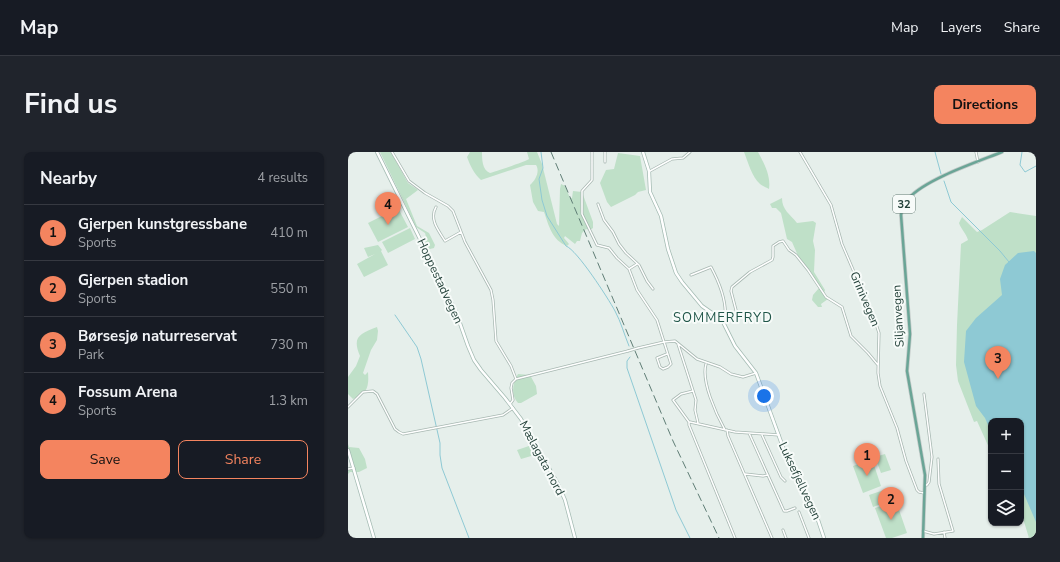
<!DOCTYPE html>
<meta charset="utf-8">
<style>
:root{--surface:#171b24;--page:#20242c;--text:#f1f3f6;--muted:#9ea1a6;--line:#363941;--accent:#f4845f}
body{margin:0;font-family:"Nunito Sans",sans-serif;background:var(--page);color:var(--text)}
.controls{position:absolute;right:12px;bottom:12px;display:grid;overflow:hidden;border-radius:8px;box-shadow:0 1px 3px #0004}
.controls button{width:36px;height:36px;display:grid;place-items:center;padding:0;border:0;border-bottom:1px solid var(--line);background:var(--surface);color:var(--text);font:20px sans-serif}
.you{position:absolute;left:416px;top:244px;width:14px;height:14px;margin:-10px;border:3px solid #fff;border-radius:50%;background:#1a73e8;box-shadow:0 0 0 6px #1a73e833}
.badge{display:grid;place-items:center;width:26px;height:26px;border-radius:50%;background:var(--accent);color:#111;font-size:13px;font-weight:700}
.pin{position:absolute;translate:-50% -33px;filter:drop-shadow(0 1px 2px #0008)}
.pin::after{content:'';position:absolute;top:21px;width:14px;height:12px;background:inherit;clip-path:polygon(0 0,100% 0,50% 100%)}
.list{margin:0;padding:0;list-style:none}
h2{display:flex;justify-content:space-between;align-items:center;height:52px;margin:0;padding:0 16px;font-size:17px}
h2 small{font-size:13px;font-weight:400;color:var(--muted)}
.list li{display:grid;grid-template-columns:26px 1fr auto;gap:12px;align-items:center;box-sizing:border-box;height:56px;padding:0 16px;border-top:1px solid var(--line)}
.list b{display:block;font-size:15px;white-space:nowrap}
.list p{margin:0;font-size:13px;white-space:nowrap;color:var(--muted)}
.list em{font-size:13px;font-style:normal;color:var(--muted)}
.actions{display:flex;gap:8px;padding:12px 16px}
.actions a{flex:1;padding:9px 0;border:1px solid var(--accent);border-radius:8px;text-align:center;font-size:14px;color:var(--accent)}
.actions .main{background:var(--accent);color:#111}
.icon{flex:none;width:22px;height:22px;fill:none;stroke:currentColor;stroke-width:2;stroke-linecap:round;stroke-linejoin:round}
.map{position:relative;flex:none;width:688px;height:386px;overflow:hidden;border-radius:8px}
header{display:flex;align-items:center;gap:24px;box-sizing:border-box;height:56px;padding:0 20px;background:var(--surface);border-bottom:1px solid var(--line)}
header strong{font-size:19px}
nav{display:flex;gap:22px;margin-inline-start:auto;font-size:14px}
.intro{display:flex;align-items:center;justify-content:space-between;box-sizing:border-box;height:96px;padding:0 24px}
h1{margin:0;font-size:28px}
.button{padding:10px 18px;border-radius:8px;background:var(--accent);color:#111;font-size:14px;font-weight:700}
main{display:flex;gap:24px;padding:0 24px}
aside{flex:1;background:var(--surface);border-radius:8px;box-shadow:0 1px 3px #0004}
.map>svg:first-child{display:block}
.green{fill:#bfe0c8}
.water{fill:#8ec9d4}
.lines{fill:none;stroke-linecap:round;stroke-linejoin:round}
.stream{stroke:#8ec9d4;stroke-width:1}
.street-casing{stroke:#a8b8b2;stroke-width:3}
.secondary-casing{stroke:#a4bbb3;stroke-width:4}
.primary-casing{stroke:#c2cac8;stroke-width:4}
.street{stroke:#fff;stroke-width:1.5}
.secondary{stroke:#fff;stroke-width:2.5}
.primary{stroke:#6aa596;stroke-width:2.5}
.rail{stroke:#5f7d75;stroke-width:1;stroke-dasharray:8 4;stroke-linecap:butt}
.street-bridge-casing{stroke:#a8b8b2;stroke-width:3;stroke-linecap:butt}
.street-bridge{stroke:#fff;stroke-width:1.5}
.labels{text-anchor:middle;dominant-baseline:central;stroke-width:4;stroke-linejoin:round;paint-order:stroke}
.shield{fill:#f7fbf9;stroke:#637a73;stroke-width:1}
.shield-label{font-size:11px;font-weight:bold;fill:#24423a}
.street-label{font-size:12px;fill:#24423a;stroke:#f7fbf9}
.neighbourhood-label{font-size:13px;letter-spacing:1px;fill:#1f5548;stroke:#f7fbf9}
</style>
<header>
<strong>Map</strong>
<nav><a>Map</a><a>Layers</a><a>Share</a></nav>
</header>
<div class="intro"><h1>Find us</h1><a class="button">Directions</a></div>
<main>
<aside>
<h2>Nearby<small>4 results</small></h2>
<ul class="list">
<li><span class="badge">1</span><div><b>Gjerpen kunstgressbane</b><p>Sports</p></div><em>410 m</em></li>
<li><span class="badge">2</span><div><b>Gjerpen stadion</b><p>Sports</p></div><em>550 m</em></li>
<li><span class="badge">3</span><div><b>Børsesjø naturreservat</b><p>Park</p></div><em>730 m</em></li>
<li><span class="badge">4</span><div><b>Fossum Arena</b><p>Sports</p></div><em>1.3 km</em></li>
</ul>
<div class="actions"><a class="main">Save</a><a>Share</a></div>
</aside>
<div class="map">
<svg width="688" height="386" viewBox="0 0 688 386">
<rect width="100%" height="100%" fill="#e6efeb"/>
<!-- green -->
<path class="green" d="M32,0H43L60,31L70,38L58,47L69,74L81,81L87,93L86,96L82,97L78,95L76,89L78,85L77,81L68,75Z
M122,0H134C134,7 134,18 142,21C146,20 179,9 181,7L179,0H189L194,12L209,72L211,74L212,37L213,32L217,34L222,46H224L225,39L234,40L245,70V76L242,78L238,77L234,81L232,89H229L227,92L217,84L216,86L221,92L219,94C204,88 201,74 196,60L190,59L185,50L182,33C188,28 192,19 188,13H178L133,28C126,22 122,13 119,5Z
M396,0H410C416,11 423,24 421,37C418,35 414,34 412,32C404,25 400,10 396,0Z
M270,1L292,4L298,38L290,40L287,43L263,55L259,50L252,31L258,18L266,17Z
M434,46C434,58 442,62 449,71L465,69L468,71L465,89L467,98L466,120L477,138L476,141L480,147L473,152L474,155H470L464,148L465,143L471,136L451,106L444,90L439,87L433,61L428,56H424L422,52Z
M50,56L60,75L30,90L20,71Z
M662,60L688,64V386H681L673,360V269H643V300L629,269L626,270L610,229L608,213L609,173L613,92L620,88C618,81 613,77 611,71L614,65L629,80L634,78Z
M62,76L67,87L40,101L34,90Z
M30,93L34,98L33,99L40,113L16,125L9,112L27,102L20,105L16,96Z
M29,175L30,179L29,188L23,198L15,221L17,223L20,220C21,234 20,242 5,247L0,242V225L8,214L12,204C4,185 11,182 29,175Z
M170,222L182,223L188,234L189,242L173,251H170C162,242 165,231 170,222Z
M0,292L1,295L11,296L17,307L19,316L11,320H2L0,322V318L6,316L0,300Z
M184,293L190,302L173,307L169,298Z
M537,302L543,318L533,321L527,305Z
M524,307L533,334L515,341L505,314Z
M539,337L542,346L546,345L547,347L525,355L521,343Z
M548,349L559,381L544,386H538L527,356Z"/>
<!-- water -->
<path class="water" d="M686,99L688,101V370L673,335V269H643V280L637,266L628,254L616,210L618,179L628,166L654,143L652,127L657,113L670,101Z"/>
<g class="lines">
<!-- stream -->
<path class="stream" d="M193,0L195,16L191,27L194,48L199,64L218,94C229,98 260,146 267,159C273,170 276,182 281,194
M587,0L593,22
M674,0L672,13L677,20L688,14
M596,29L603,50L652,99L661,110
M47,163L69,195L73,207L92,291V303L94,316L121,386
M282,205L279,209V216L328,358L342,386"/>
<!-- street casing -->
<g class="street-casing">
<path id="street" d="M44,0L61,29L77,41L100,54L105,59L117,90L143,138L145,148L148,189L163,214L168,227
M244,0V28L234,39V62L249,93L261,96L269,106L281,117L289,138L309,168L323,212L320,215L315,217L312,215L309,206L319,202
M452,0L483,53L494,92L527,169L531,181L530,221L532,234L549,276L558,309L569,338L571,340L576,341
M628,0L630,10
M257,10V0
M302,19L324,7L335,6L342,0
M250,52L256,68L265,80L271,92L278,101L291,113L299,129L305,137
M88,55C81,67 90,78 97,89L113,80
M281,117L289,112
M343,123L363,115C371,130 379,149 377,166
M377,167L387,164L389,162L383,139L384,135L402,120L424,108L425,105V94L431,90L435,89L441,98L448,103L460,118L478,145L494,155L503,184L520,201L530,213
M330,192L348,248L347,258L350,271
M290,196L316,190L327,189L349,207L372,215L383,222L395,225L408,221
M358,212C353,229 368,262 377,278
M576,242L584,305L581,330L579,333H577
M162,252L165,248L163,236L164,231L168,227L280,199
M0,255L15,240L25,239L29,242L47,277L51,280L55,282L155,263L165,256
M341,270V273L387,386
M341,270L325,248L333,242L345,239
M342,270L387,280L431,283
M379,278L380,284L424,386
M401,281L436,359H439L447,356
M414,283L433,325L437,329
M0,317L6,316
M397,322L415,324L420,323
M451,360L461,386
M435,378L438,386
M575,379L586,382L605,379L591,332L590,307
M596,380L597,386"/>
</g>
<!-- secondary casing -->
<g class="secondary-casing">
<path id="secondary" d="M29,0L108,160L120,194L126,208L133,218L157,246L173,267L210,332L217,348L227,386
M295,0L301,19L302,40L313,64L320,97L328,121L334,130L354,154L374,168L387,194L408,221L440,309L468,362L476,386
M0,298L26,386"/>
</g>
<!-- primary casing -->
<g class="primary-casing">
<path id="primary" d="M575,386L577,323L559,219L562,182L553,63C554,56 556,51 561,46C578,27 629,10 654,0"/>
</g>
<!-- street -->
<use href="#street" class="street"/>
<!-- secondary -->
<use href="#secondary" class="secondary"/>
<!-- primary -->
<use href="#primary" class="primary"/>
<!-- rail -->
<path class="rail" d="M203,0L325,289L371,386"/>
<!-- street-bridge casing -->
<g class="street-bridge-casing">
<path id="street-bridge" d="M280,199L290,196"/>
</g>
<!-- street-bridge -->
<use href="#street-bridge" class="street-bridge"/>
</g>
<g class="labels">
<!-- shield labels -->
<rect class="shield" x="545" y="43" width="22" height="18" rx="3"/>
<g class="shield-label">
<text x="556" y="52">32</text>
</g>
<!-- street labels -->
<g class="street-label">
<text transform="translate(92 129) rotate(65)">Hoppestadvegen</text>
<text transform="translate(517 147) rotate(67)">Grinivegen</text>
<text transform="translate(550 164) rotate(-93)">Siljanvegen</text>
<text transform="translate(194 306) rotate(62)">Mælagata nord</text>
<text transform="translate(452 329) rotate(65)">Luksefjellvegen</text>
</g>
<!-- neighbourhood labels -->
<g class="neighbourhood-label">
<text x="375" y="166">SOMMERFRYD</text>
</g>
</g>
</svg>
<div class="controls">
<button>+</button>
<button>−</button>
<button><svg class="icon" aria-label="layers" viewBox="0 0 24 24"><path d="M12 4l9 5-9 5-9-5zM3 14l9 5 9-5"/></svg></button>
</div>
<div class="you"></div>
<div class="pin badge" style="left:519px;top:324px">1</div>
<div class="pin badge" style="left:543px;top:368px">2</div>
<div class="pin badge" style="left:650px;top:227px">3</div>
<div class="pin badge" style="left:40px;top:73px">4</div>
</div>
</main>
